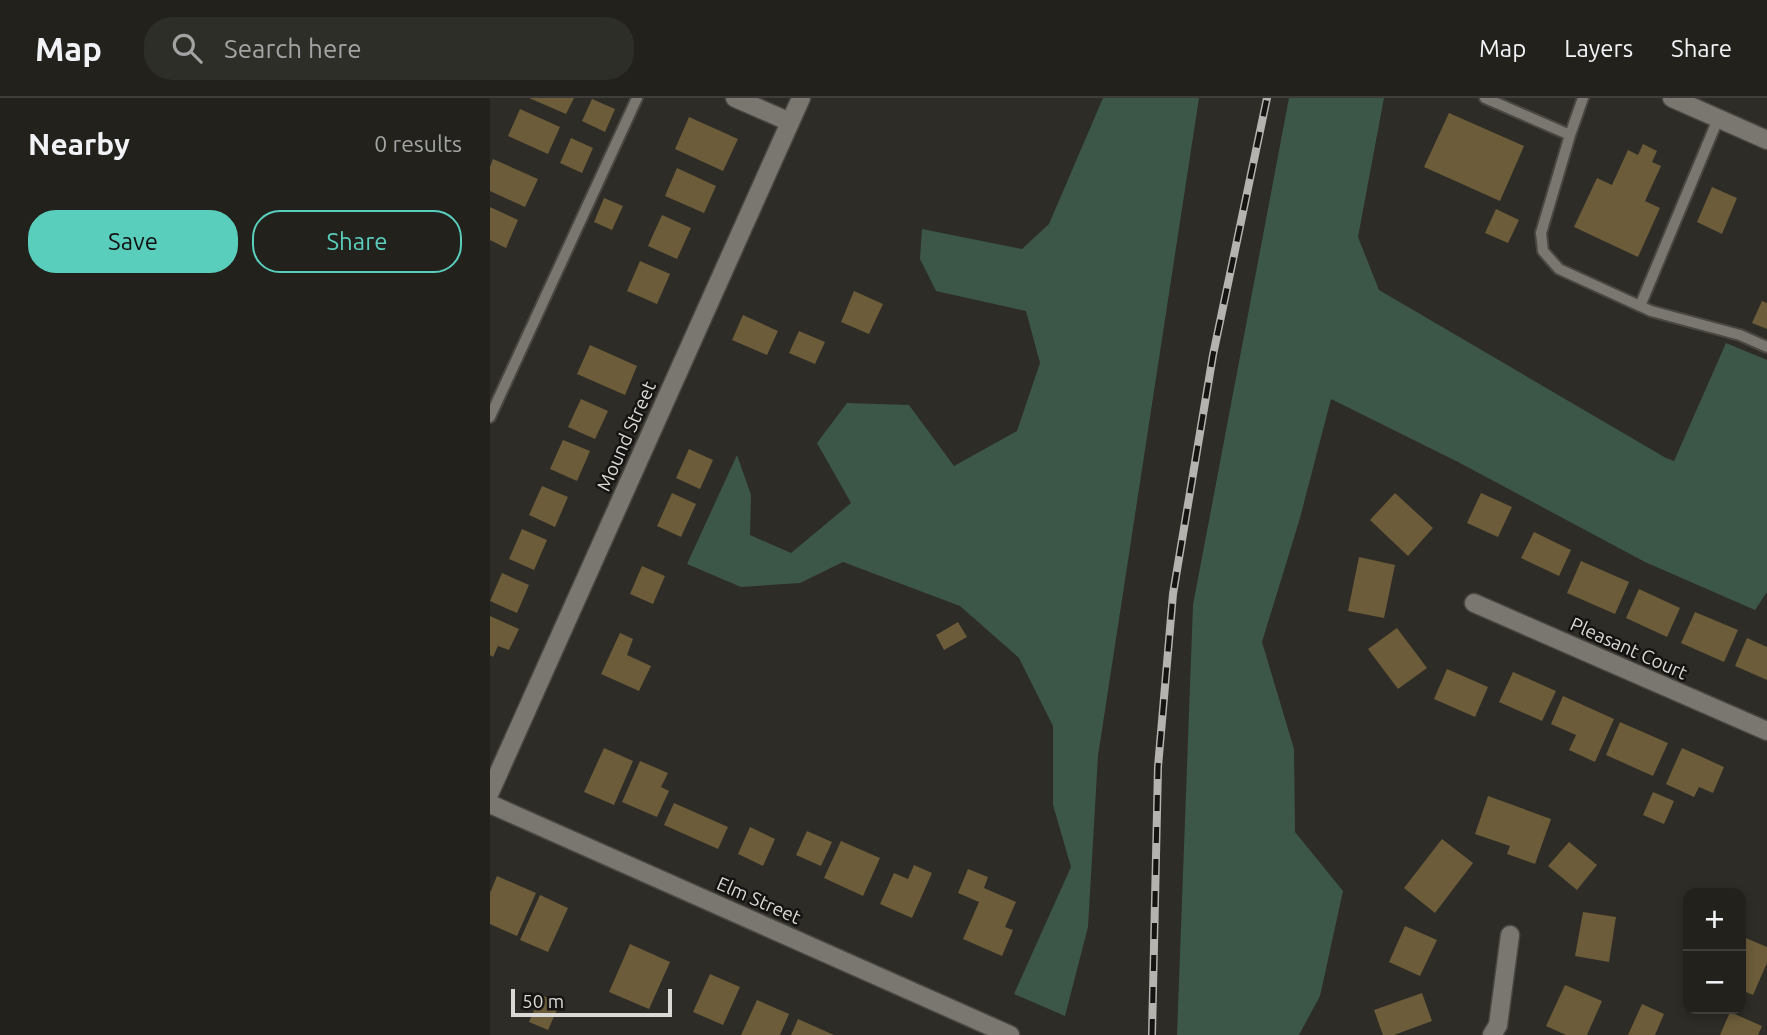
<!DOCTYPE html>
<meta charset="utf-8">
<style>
:root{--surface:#22211c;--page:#2e2e29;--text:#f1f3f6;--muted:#a2a3a3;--line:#3f3e3b;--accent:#5acebd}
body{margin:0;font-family:Ubuntu,sans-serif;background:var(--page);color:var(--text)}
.controls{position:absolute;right:21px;bottom:21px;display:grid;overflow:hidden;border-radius:14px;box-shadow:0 4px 10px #0003}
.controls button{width:63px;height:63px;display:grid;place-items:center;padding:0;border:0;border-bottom:2px solid var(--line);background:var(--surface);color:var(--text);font:35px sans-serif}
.scale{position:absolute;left:21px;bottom:18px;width:161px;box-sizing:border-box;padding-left:7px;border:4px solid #dbd9d5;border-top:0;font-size:19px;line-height:24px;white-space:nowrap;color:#dbd9d5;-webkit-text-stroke:5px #161412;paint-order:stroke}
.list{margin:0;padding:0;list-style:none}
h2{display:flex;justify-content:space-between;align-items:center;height:91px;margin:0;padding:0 28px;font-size:30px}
h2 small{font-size:23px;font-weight:400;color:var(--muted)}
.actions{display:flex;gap:14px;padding:21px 28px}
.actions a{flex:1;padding:16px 0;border:2px solid var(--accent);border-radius:28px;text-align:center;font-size:24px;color:var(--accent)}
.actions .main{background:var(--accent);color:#111}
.icon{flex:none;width:38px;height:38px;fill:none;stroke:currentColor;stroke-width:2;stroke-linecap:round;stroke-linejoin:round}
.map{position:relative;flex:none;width:1277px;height:937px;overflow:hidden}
header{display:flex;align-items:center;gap:42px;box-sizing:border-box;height:98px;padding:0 35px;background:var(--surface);border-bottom:2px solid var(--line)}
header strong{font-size:33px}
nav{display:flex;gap:38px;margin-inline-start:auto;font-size:24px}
.search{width:490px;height:63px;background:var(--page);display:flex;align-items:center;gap:18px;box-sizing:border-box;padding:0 24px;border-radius:28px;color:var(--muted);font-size:26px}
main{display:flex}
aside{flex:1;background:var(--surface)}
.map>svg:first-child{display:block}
.green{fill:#3c5747}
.building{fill:#6c5c39}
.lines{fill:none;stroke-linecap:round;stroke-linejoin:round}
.service-casing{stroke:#4a4742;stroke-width:14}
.minor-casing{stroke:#4a4742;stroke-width:21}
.secondary-casing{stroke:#4a4742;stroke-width:21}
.service{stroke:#7a7770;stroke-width:10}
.minor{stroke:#7a7770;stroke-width:18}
.secondary{stroke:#7a7770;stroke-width:18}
.rail-casing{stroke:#b5b3af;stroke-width:8}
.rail{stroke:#161412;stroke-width:5;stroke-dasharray:16;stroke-linecap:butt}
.labels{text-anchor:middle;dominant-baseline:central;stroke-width:5;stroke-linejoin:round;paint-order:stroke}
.street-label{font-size:19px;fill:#dbd9d5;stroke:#161412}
</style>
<header>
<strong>Map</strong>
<div class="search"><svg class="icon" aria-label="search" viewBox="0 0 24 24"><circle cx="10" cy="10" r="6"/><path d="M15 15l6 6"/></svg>Search here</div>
<nav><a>Map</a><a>Layers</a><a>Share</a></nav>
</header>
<main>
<aside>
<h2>Nearby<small>0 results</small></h2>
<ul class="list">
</ul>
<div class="actions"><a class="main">Save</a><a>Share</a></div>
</aside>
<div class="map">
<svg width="1277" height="937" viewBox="0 0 1277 937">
<rect width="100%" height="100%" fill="#2e2c26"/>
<!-- green -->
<path class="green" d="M613,0H709L608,658L598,829L575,918L524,896L581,769L563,707V628L529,560L470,508L353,464L310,485L251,489L197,466L247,357L261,397L260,437L301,455L361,405L327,345L357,305L419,307L464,368L527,333L550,265L536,213L446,193L430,161L432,131L532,151L559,126Z
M799,0H894L868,139L889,192L1176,360L1184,363L1236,245L1277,262V494L1265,512L1155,464L968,364L841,301L810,420L772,544L804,651L805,734L853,793L830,898L809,937H687L703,507Z"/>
<!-- building -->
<path class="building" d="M39,0H84L76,16Z
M102,1L125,11L115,34L92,23Z
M30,11L70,29L58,56L18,38Z
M959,15L1034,48L1010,103L934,69Z
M199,19L248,41L233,73L185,51Z
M81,40L103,50L92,75L70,65Z
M1153,46L1167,53L1162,64L1171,68L1155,103L1170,110L1148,159L1084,129L1107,80L1122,87L1138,52L1148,57Z
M3,61L48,81L35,109L0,93V69Z
M187,70L226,88L214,115L175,98Z
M1222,89L1247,100L1232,136L1207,124Z
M114,100L133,108L122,132L104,124Z
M0,109L28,122L16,150L0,142Z
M1006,111L1029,122L1018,145L995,135Z
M172,117L201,130L187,161L158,148Z
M150,163L180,176L167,206L137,193Z
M364,193L393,206L379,236L351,224Z
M1272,203L1277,205V231L1262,225Z
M253,217L288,233L277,257L242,242Z
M309,233L335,244L325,266L299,255Z
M100,247L147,268L135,297L87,276Z
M91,301L118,313L105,341L78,329Z
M73,342L100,353L87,383L60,371Z
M199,351L223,362L210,391L186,380Z
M52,388L78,399L65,429L39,417Z
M182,395L206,406L191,439L167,428Z
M905,395L943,430L918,458L880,422Z
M991,395L1022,409L1008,439L977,425Z
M32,431L57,442L44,472L19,461Z
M1044,434L1081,452L1069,478L1031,460Z
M869,459L905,467L894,520L858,513Z
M1091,463L1139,484L1125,516L1077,495Z
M152,468L175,478L163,506L140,496Z
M12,475L39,487L27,515L0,503Z
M1149,491L1190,510L1177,539L1136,520Z
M1205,514L1248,532L1234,564L1191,545Z
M0,518L29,531L19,552L8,548L3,559L0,557Z
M468,524L477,539L454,552L446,537Z
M907,530L937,570L908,591L878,551Z
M130,535L143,541L137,557L161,568L149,593L111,576Z
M1257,540L1277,549V582L1245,568Z
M957,571L998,589L985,619L944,601Z
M1023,574L1066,593L1052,623L1009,604Z
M1073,598L1124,621L1105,664L1079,652L1086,637L1061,626Z
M1130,624L1178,645L1163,678L1116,657Z
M114,650L143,663L124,707L94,694Z
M1192,650L1234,669L1223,695L1209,689L1204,699L1176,686Z
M150,663L178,675L171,689L179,693L167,719L132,704Z
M1163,694L1184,703L1174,726L1153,717Z
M998,698L1061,721L1045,766L1017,756L1020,748L985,736Z
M184,705L238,729L228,751L174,727Z
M260,729L285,741L273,768L248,756Z
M317,733L342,744L331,768L306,757Z
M952,741L983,765L945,815L914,790Z
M351,743L390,760L373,798L334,780Z
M1079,744L1107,767L1087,792L1058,768Z
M424,767L442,775L422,820L390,806L404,775L418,781Z
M478,771L498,779L494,790L526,804L515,829L523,832L512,858L473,841L489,804L468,795Z
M7,778L46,795L27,838L0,826V795Z
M50,797L78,810L58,854L30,842Z
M1093,814L1126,819L1119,864L1085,858Z
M915,828L947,842L930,878L899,864Z
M1251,838L1277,849V865L1263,897L1251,892Z
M140,846L180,864L159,911L119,894Z
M220,876L250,889L233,927L203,914Z
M1075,887L1112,903L1097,937H1076L1056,928Z
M932,895L942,923L904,937H893L884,912Z
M51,897L70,905L58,932L39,924Z
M267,902L299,916L290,937H251Z
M1152,906L1174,916L1165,937H1138Z
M1240,914L1272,928L1268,937H1230Z
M308,921L344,937H301Z"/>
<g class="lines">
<!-- service casing -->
<g class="service-casing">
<path id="service" d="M995,0L1080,37
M1093,0L1080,37L1051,135L1053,153L1069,171L1161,213L1250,237L1277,249
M1150,208L1228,21
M0,319L147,0"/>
</g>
<!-- minor casing -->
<g class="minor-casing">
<path id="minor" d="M245,0L300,24
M984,505L1277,633
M0,694L311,0
M0,706L520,937
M1002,937L1008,927L1020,837"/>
</g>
<!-- secondary casing -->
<g class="secondary-casing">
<path id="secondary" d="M1182,0L1277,42"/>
</g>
<!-- service -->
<use href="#service" class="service"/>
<!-- minor -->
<use href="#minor" class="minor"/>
<!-- secondary -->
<use href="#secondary" class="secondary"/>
<!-- rail casing -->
<g class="rail-casing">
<path id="rail" d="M662,937L668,669L683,496L723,257L777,0"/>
</g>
<!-- rail -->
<use href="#rail" class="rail"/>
</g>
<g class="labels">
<!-- street labels -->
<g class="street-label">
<text transform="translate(136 338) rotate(-66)">Mound Street</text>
<text transform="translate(1139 550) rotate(24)">Pleasant Court</text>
<text transform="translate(269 802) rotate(24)">Elm Street</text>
</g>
</g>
</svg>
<div class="controls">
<button>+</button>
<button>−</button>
</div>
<div class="scale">50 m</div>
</div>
</main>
